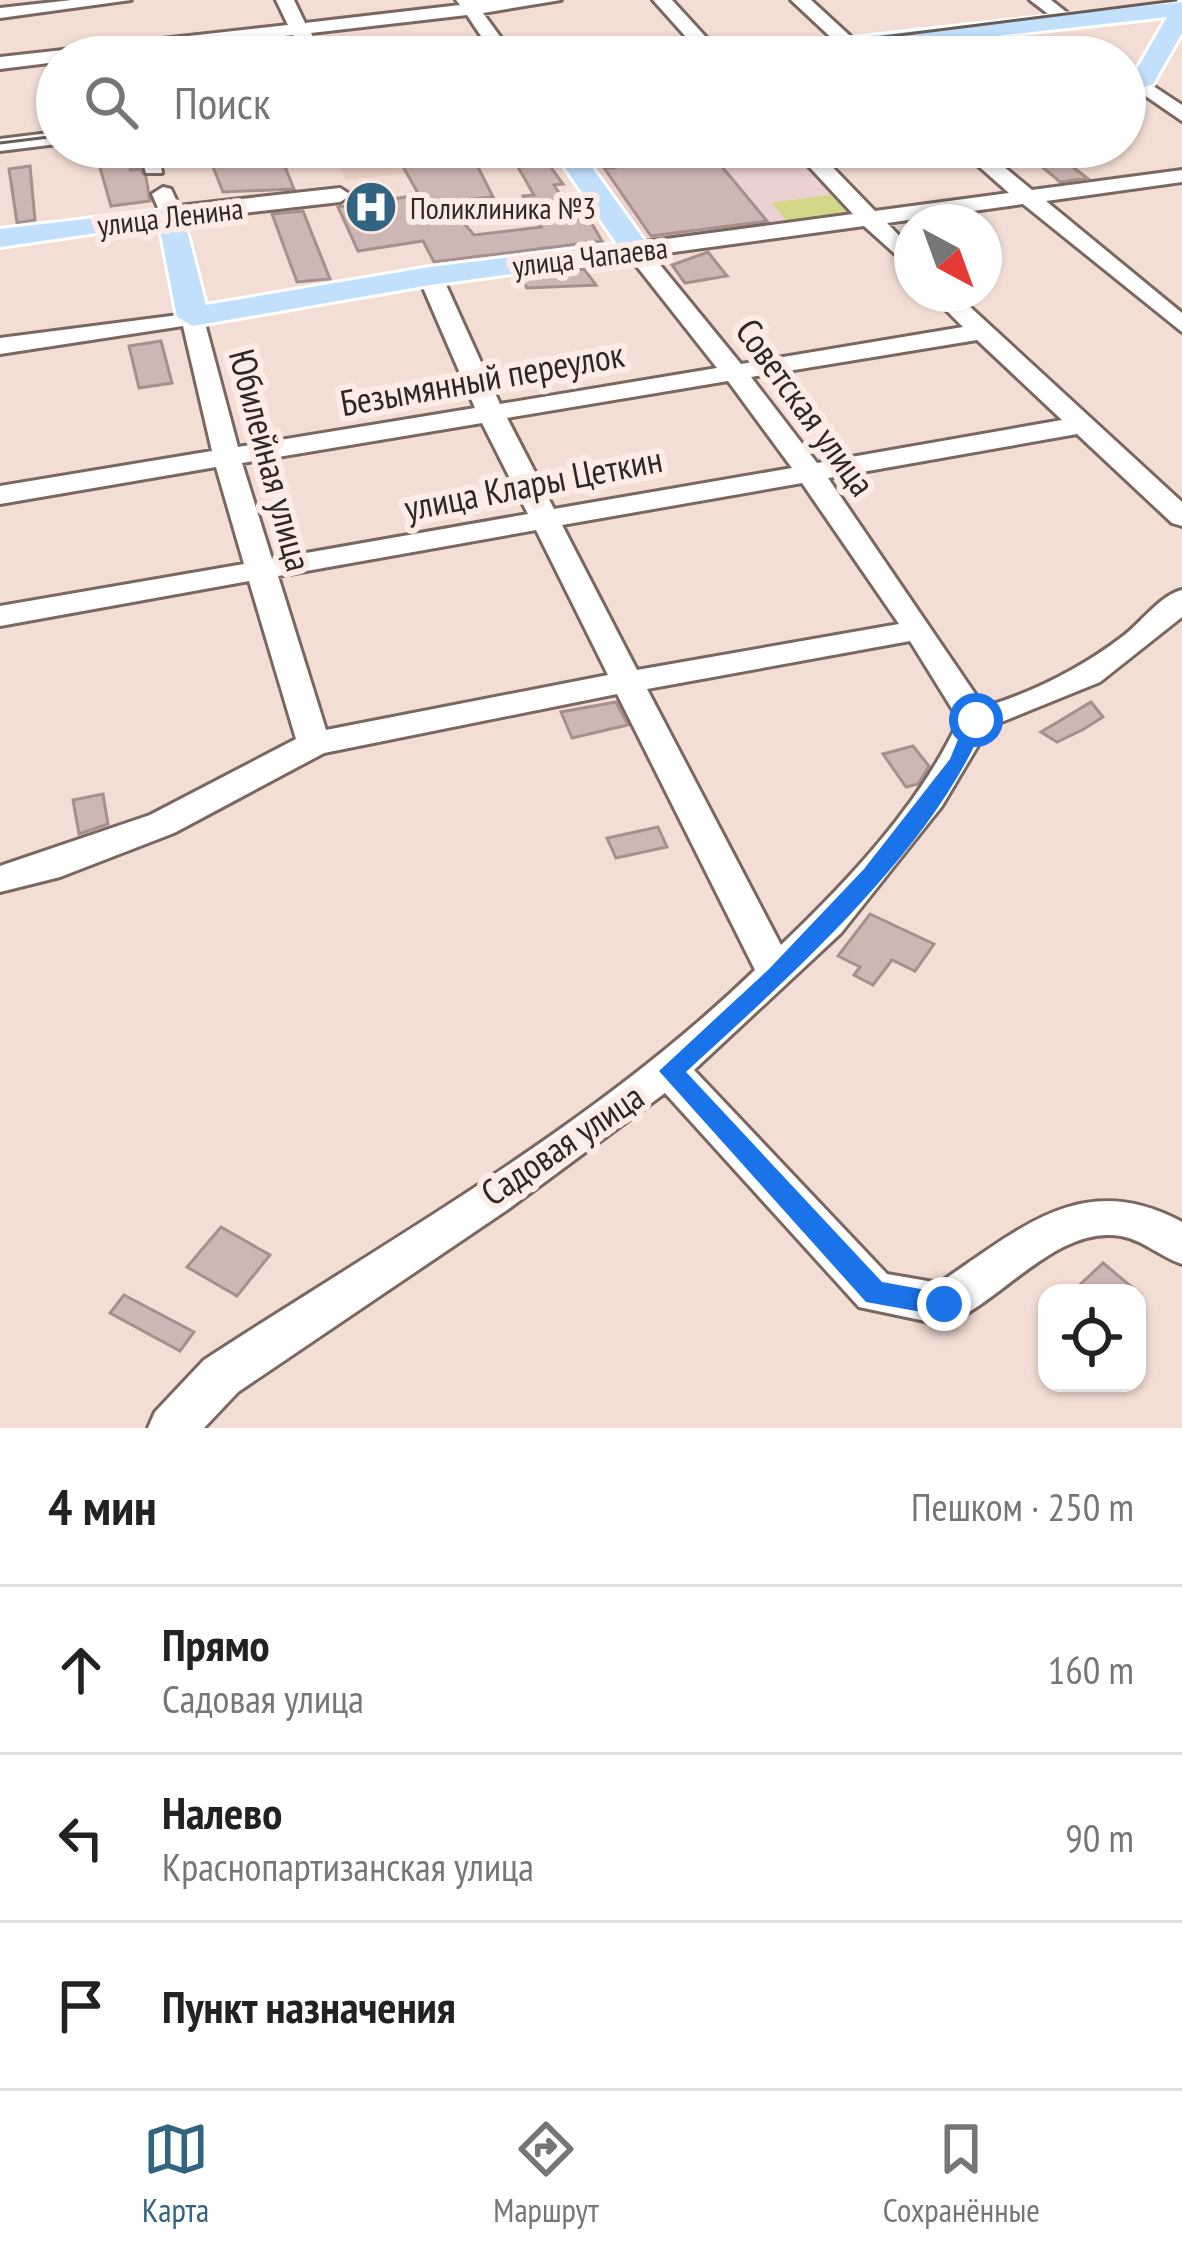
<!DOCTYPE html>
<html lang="ru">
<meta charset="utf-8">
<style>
:root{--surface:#fff;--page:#f2f2f2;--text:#222;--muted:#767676;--line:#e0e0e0;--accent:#306480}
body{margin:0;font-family:"PT Sans Narrow",sans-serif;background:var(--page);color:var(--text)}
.controls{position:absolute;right:36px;bottom:36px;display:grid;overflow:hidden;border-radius:24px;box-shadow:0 3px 9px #0004}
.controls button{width:108px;height:108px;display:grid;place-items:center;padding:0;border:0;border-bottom:3px solid var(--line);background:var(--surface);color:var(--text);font:60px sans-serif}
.compass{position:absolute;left:894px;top:204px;width:108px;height:108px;border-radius:50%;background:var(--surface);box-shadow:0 3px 9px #0004;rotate:139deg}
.stop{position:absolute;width:36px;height:36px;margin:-27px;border:9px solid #1a73e8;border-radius:50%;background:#fff}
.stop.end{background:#1a73e8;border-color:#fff;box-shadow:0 3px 12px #0008}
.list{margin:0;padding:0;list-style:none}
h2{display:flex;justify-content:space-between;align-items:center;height:156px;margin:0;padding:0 48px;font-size:51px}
h2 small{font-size:39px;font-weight:400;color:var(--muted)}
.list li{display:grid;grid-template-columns:78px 1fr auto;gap:36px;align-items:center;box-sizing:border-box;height:168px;padding:0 48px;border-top:3px solid var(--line)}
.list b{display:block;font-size:45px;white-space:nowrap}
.list p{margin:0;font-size:39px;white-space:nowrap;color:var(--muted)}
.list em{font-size:39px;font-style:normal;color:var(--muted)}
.icon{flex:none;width:66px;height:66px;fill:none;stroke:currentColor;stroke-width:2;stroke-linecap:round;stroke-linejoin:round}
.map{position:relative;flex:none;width:1182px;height:1428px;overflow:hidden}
.search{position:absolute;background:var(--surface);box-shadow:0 3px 9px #0004;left:36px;right:36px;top:36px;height:132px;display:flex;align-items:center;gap:30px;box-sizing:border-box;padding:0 42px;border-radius:66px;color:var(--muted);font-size:45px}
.sheet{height:660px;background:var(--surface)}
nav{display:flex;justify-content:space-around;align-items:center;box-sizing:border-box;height:168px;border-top:3px solid var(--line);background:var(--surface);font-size:33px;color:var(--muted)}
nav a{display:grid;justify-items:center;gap:6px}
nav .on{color:var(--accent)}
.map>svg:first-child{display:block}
.built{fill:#ecd1c5}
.education{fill:#ecd1d2}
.green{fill:#d2d888}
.building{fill:#cdb7b3;stroke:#a6908d;stroke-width:3;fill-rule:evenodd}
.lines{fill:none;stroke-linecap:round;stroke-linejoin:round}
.minor-casing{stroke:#7a6860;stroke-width:6}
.major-casing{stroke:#fff;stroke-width:6}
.minor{fill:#fff;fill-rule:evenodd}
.major{fill:#c2e0fc;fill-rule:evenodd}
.tram{stroke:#685c58;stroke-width:3}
.route{fill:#1a73e8}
.labels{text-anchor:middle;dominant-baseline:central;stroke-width:12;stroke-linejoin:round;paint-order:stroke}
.far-poi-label{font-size:30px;fill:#2f2724;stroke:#fdece5;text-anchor:start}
.far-street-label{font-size:30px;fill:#2f2724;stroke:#fdece5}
.street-label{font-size:36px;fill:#2f2724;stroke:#fdece5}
</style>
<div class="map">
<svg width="1182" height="1428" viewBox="0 0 1182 1428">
<rect width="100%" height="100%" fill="#f3ded5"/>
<!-- built -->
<path class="built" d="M327,147H551L558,157L346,180Z"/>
<!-- education -->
<path class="education" d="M708,147H794L867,218L649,246L593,164Z"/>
<!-- green -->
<path class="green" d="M834,194L854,215L790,224L771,203Z"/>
<!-- building -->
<path class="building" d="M94,147H124L131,170L140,169L146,177L150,201L111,206Z
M205,147H241L247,162L281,157L294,189L223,192Z
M392,147H536L563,184L554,185L576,220L589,219L602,241L434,262L423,241L358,251L338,207L419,195ZM514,160L534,195L523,196L541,227L474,235L446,202L493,197L477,165Z
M709,151L767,221L651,236L605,169Z
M1059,156L1087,178L1060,182L1034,160Z
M30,166L35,220L17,223L9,169Z
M303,211L330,279L297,282L272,214Z
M708,252L727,276L685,283L672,265Z
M584,269L596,285L527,288L521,277Z
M161,341L172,383L139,388L129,346Z
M616,702L628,725L572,738L561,712Z
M1091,702L1103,717L1084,729L1057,742L1041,732Z
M913,746L929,766L918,784L906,787L883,754Z
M103,794L108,824L79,834L73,800Z
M658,827L667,847L616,858L607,838Z
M870,914L934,944L915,971L892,960L873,985L854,975L860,967L838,956Z
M221,1227L270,1255L237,1296L187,1267Z
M1103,1263L1139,1293H1071Z
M124,1295L194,1332L180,1351L110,1313Z"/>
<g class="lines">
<!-- minor casing -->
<g class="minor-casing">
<path id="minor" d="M72,0H131L0,18V8Z
M276,0H294L305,23L460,5L456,0H561L483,13L515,57H495L467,15L311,33L323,57H303L293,35L102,57H57V62L0,69V57L288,25Z
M653,0H672L724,57H704Z
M791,0H811L873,57H852Z
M1030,0H1051L1079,22L1064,26Z
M1141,78L1182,105V121L1134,88L1131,84Z
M57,132V144L0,151V139Z
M138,147H158L162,173H146Z
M791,147H813L875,211L1009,193L957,147H980L1032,190L1182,170V182L1046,201L1182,313V332L1023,204L887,223L912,249V269L864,226L652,255L741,364L963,327L930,294H956L1182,502V526L1172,523L1077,434L828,478L984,707C1034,692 1081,668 1122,637C1141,623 1160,595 1182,590V617L1100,682L989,727L942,806L841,933L694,1070L887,1274L939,1283C1020,1229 1083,1168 1182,1222V1264C1161,1257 1143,1240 1121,1236C1056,1225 1001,1303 944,1325L859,1307L665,1093L507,1210L238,1392L204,1428H148L155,1412L204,1360C391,1238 594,1126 755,970L617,694L324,753L174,833L60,877L0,892V866L150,815L296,739L249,581L0,626V606L244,564L216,467L0,504V486L212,451L183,326L0,354V338L202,312L238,447L475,408L418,276L430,269L442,276L500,404L717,368L624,250L636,243L853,214ZM977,340L1062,420L817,463L751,377ZM728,381L792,468L554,509L507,418ZM482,423L528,514L272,559L242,463ZM802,483L899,624L637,670L562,525ZM536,530L608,675L326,730L278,576ZM910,641L959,720C920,805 848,881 781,945L647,689Z
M163,187L171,189L179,206L340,188L351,195L340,202L171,221L163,219L152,194Z"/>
</g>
<!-- major casing -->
<g class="major-casing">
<path id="major" d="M1182,2V33L1153,84L1125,94V78H1132L1167,17L807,57H729L741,50Z
M551,147H684L671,155L591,166L651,250L646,256L430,285L193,326L177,317L159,224L0,247V229L181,208L206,305L430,267L617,244Z"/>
</g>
<!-- minor -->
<use href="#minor" class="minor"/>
<!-- major -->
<use href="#major" class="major"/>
<!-- tram -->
<path class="tram" d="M725,57L1176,0
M0,143L57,136"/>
</g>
<!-- route -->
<path class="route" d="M976,714L986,720C933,851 789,977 686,1072L882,1282L954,1295V1312L944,1316L866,1302L659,1071L769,969L864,869L950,759L966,720Z"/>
<!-- icons -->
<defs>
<g id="hospital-disc" transform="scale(2.7)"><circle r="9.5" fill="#306480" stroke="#fdece5"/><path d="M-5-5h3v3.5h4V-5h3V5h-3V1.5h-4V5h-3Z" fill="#fff"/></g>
</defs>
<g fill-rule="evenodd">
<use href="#hospital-disc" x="371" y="207"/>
</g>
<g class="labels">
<!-- far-poi labels -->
<g class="far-poi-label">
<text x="410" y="207">Поликлиника №3</text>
</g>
<!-- far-street labels -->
<g class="far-street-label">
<text transform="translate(170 216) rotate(-7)">улица Ленина</text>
<text transform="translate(590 256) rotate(-7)">улица Чапаева</text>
</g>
<!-- street labels -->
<g class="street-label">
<text transform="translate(482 378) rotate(-10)">Безымянный переулок</text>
<text transform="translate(806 407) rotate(54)">Советская улица</text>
<text transform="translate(271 460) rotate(75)">Юбилейная улица</text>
<text transform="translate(533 483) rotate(-11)">улица Клары Цеткин</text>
<text transform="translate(562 1144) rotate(-34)">Садовая улица</text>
</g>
</g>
</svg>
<div class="controls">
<button><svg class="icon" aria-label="locate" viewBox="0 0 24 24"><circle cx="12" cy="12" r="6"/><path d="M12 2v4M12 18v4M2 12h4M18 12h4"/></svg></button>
</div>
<svg class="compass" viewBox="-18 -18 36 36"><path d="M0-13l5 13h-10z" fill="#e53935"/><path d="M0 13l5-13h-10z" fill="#767676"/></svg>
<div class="stop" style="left:976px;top:720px"></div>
<div class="stop end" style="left:944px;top:1304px"></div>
<div class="search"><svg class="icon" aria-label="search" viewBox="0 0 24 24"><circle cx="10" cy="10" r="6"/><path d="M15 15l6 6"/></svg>Поиск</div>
</div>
<section class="sheet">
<h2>4 мин<small>Пешком · 250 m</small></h2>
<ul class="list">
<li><svg class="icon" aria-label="ahead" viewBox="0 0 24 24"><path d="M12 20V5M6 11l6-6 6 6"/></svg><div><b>Прямо</b><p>Садовая улица</p></div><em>160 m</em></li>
<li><svg class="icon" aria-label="left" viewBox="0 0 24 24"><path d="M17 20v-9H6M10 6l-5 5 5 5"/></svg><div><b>Налево</b><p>Краснопартизанская улица</p></div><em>90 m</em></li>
<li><svg class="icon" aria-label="arrive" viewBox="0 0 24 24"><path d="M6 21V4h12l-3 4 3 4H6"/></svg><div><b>Пункт назначения</b></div></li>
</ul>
</section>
<nav>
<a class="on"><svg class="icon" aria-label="map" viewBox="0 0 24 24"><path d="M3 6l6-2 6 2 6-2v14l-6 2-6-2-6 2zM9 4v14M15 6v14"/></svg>Карта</a>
<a><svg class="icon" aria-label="directions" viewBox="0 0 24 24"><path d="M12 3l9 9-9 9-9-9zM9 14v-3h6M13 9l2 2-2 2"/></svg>Маршрут</a>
<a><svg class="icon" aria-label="saved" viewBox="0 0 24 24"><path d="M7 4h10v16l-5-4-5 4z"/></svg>Сохранённые</a>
</nav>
